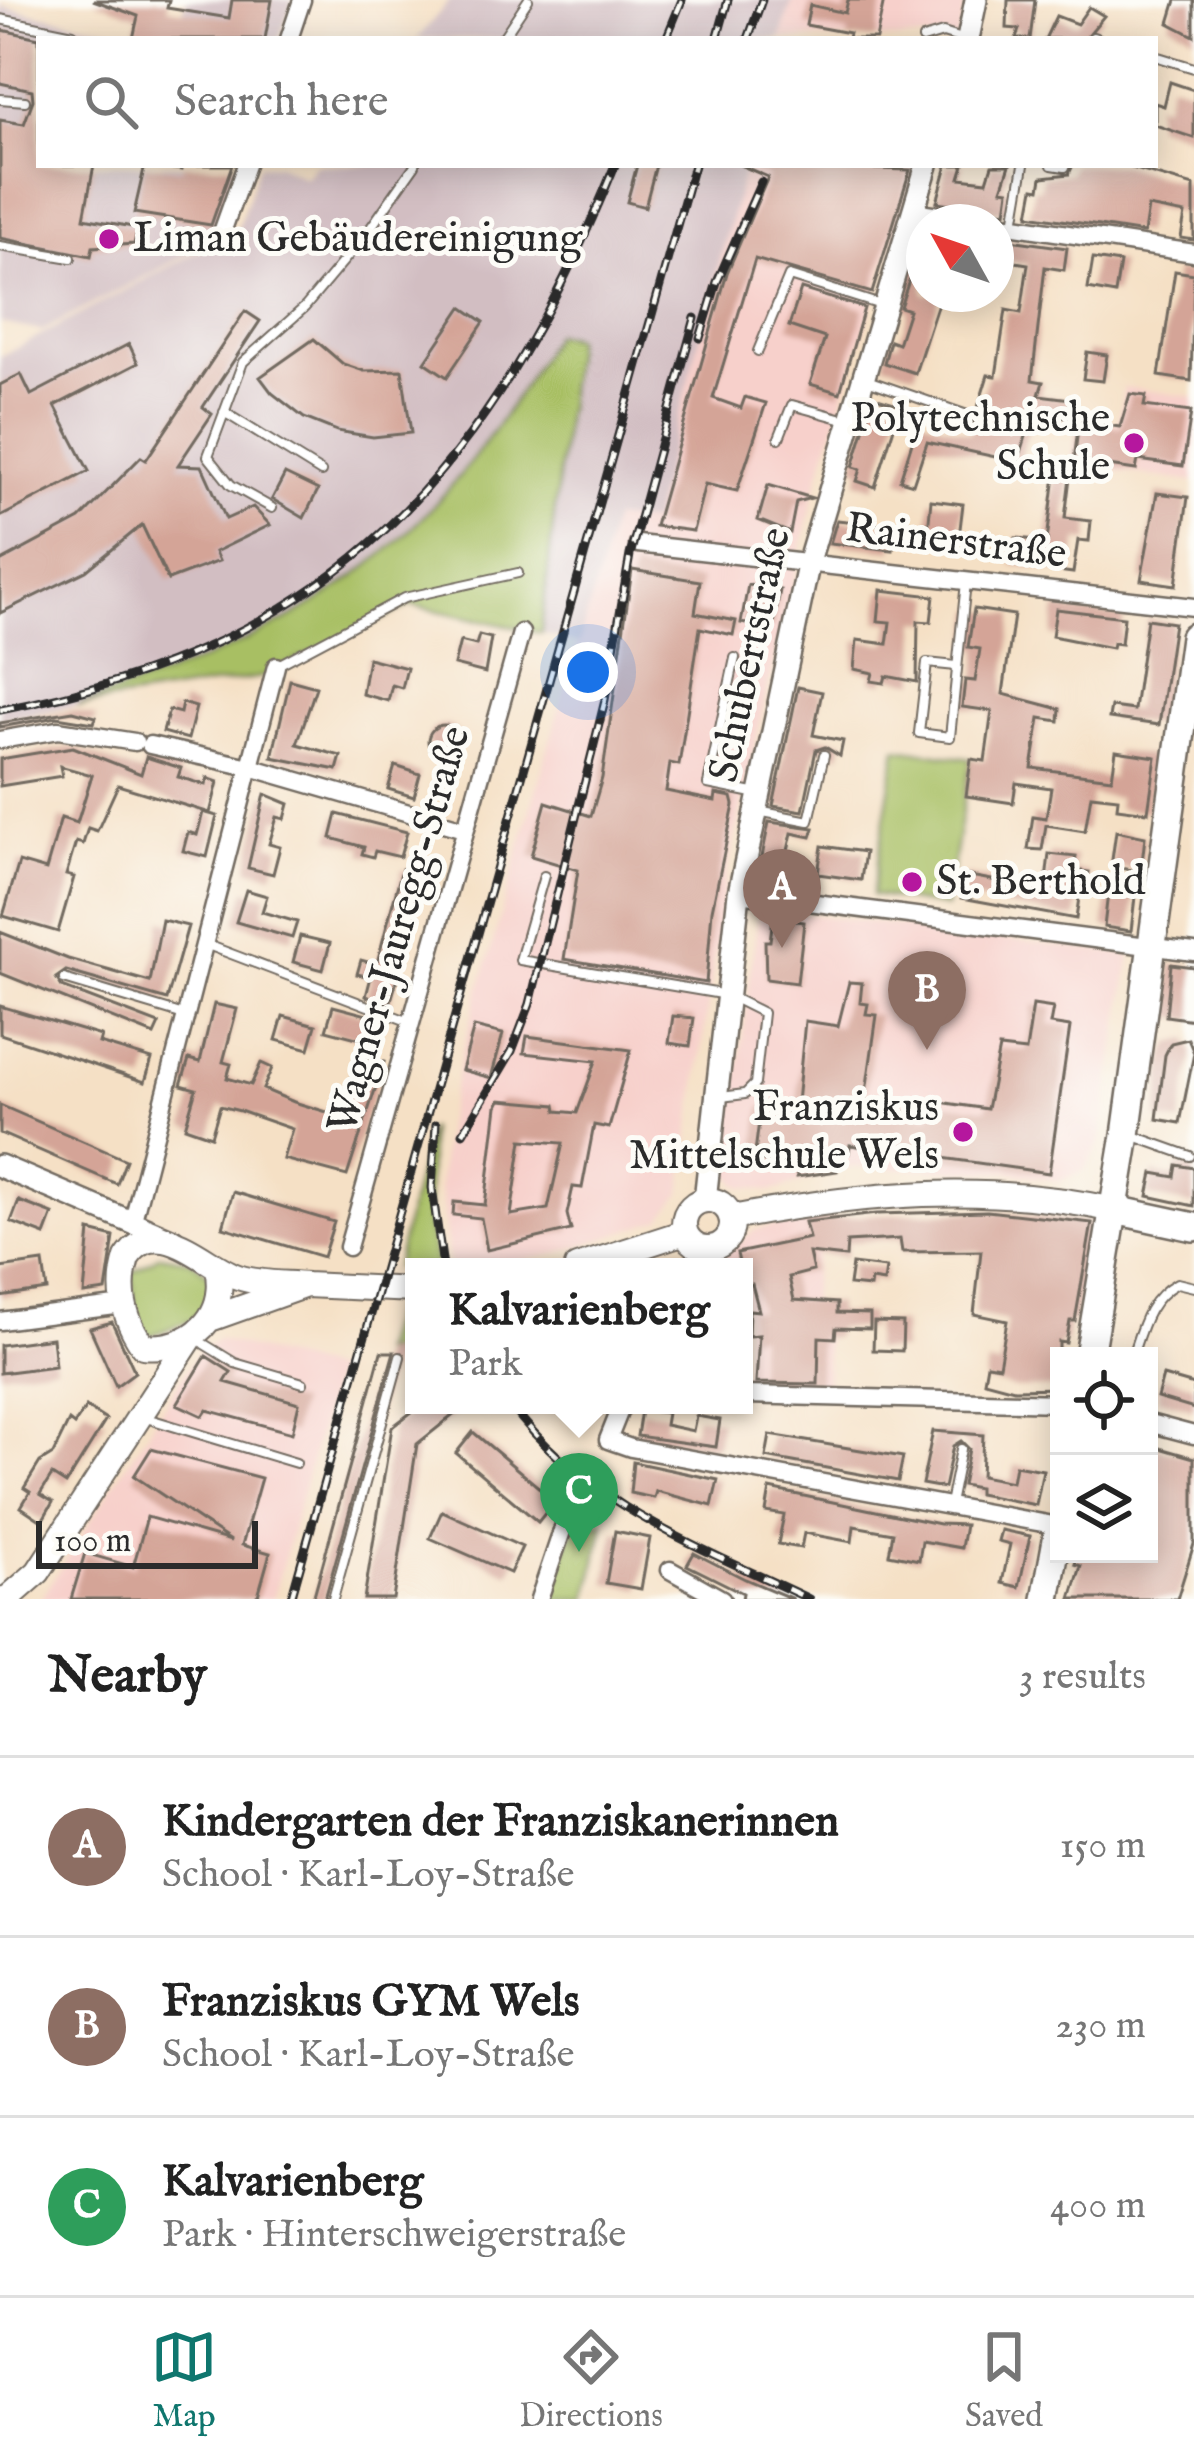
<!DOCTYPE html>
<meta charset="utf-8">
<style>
:root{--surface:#fff;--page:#f2f2f2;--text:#222;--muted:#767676;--line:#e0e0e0;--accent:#0f766e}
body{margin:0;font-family:"IM FELL English",serif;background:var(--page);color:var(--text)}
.controls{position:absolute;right:36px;bottom:36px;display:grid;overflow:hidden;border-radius:0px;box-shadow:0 6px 30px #0003}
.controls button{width:108px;height:108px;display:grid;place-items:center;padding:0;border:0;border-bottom:3px solid var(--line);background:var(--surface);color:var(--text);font:60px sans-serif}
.compass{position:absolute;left:906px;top:204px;width:108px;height:108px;border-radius:50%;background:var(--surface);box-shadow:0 6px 30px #0003;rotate:310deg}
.scale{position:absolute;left:36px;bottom:30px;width:222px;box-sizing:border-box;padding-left:12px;border:6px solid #2b2b2b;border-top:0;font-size:33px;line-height:42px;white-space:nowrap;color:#2b2b2b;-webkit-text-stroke:9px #fdfcf7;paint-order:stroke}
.you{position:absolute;left:588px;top:672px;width:42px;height:42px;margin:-30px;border:9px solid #fff;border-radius:50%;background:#1a73e8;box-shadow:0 0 0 18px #1a73e833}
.badge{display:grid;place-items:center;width:78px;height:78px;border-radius:50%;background:var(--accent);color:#fff;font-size:39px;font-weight:700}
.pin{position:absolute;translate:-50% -99px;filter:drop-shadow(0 3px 6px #0008)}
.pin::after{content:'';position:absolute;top:63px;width:42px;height:36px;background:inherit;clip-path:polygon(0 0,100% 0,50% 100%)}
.popup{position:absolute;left:405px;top:1258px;width:348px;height:156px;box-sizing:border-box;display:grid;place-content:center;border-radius:0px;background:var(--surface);filter:drop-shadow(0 3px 9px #0005);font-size:39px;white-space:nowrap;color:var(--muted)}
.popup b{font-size:45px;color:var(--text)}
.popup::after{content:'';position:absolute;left:50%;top:100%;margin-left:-24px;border:24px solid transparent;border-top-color:var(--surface)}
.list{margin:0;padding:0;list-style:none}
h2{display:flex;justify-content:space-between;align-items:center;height:156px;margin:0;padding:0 48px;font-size:51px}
h2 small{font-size:39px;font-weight:400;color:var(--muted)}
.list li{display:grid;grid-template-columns:78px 1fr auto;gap:36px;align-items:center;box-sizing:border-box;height:180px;padding:0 48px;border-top:3px solid var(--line)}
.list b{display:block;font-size:45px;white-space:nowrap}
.list p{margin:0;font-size:39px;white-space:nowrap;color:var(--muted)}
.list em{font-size:39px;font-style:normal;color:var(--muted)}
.icon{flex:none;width:66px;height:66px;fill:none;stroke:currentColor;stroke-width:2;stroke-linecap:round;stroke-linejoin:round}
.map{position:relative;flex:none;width:1194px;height:1599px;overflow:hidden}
.search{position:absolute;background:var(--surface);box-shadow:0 6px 30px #0003;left:36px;right:36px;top:36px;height:132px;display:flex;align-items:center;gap:30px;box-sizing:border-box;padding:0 42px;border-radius:0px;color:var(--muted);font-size:45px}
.sheet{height:696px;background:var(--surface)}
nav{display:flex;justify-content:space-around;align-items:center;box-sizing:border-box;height:168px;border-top:3px solid var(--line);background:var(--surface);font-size:33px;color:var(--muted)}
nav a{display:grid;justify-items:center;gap:6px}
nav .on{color:var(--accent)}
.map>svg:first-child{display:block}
.built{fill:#f7d0cb}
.industrial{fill:#d2bec2}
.green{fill:#a8bf64;stroke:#6a7548;stroke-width:3}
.building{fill:#d4a497;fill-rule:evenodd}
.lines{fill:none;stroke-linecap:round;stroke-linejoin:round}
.service-casing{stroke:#726a61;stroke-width:12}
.minor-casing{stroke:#726a61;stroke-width:21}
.tertiary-casing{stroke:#726a61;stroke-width:26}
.secondary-casing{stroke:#726a61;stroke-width:28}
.primary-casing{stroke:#726a61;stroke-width:32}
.service{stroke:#fff;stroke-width:8}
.minor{stroke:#fff;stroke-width:16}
.tertiary{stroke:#fff;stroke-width:21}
.secondary{stroke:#fff;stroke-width:24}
.primary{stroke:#fff;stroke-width:27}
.rail-casing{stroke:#2b2b2b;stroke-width:9}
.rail{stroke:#fdfcf7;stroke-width:4.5;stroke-dasharray:14;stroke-linecap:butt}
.poi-dot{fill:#b5179e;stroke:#fdfcf7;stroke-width:4.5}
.labels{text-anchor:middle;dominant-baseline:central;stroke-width:10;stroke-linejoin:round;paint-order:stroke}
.poi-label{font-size:42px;fill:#2b2b2b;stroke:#fdfcf7;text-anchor:start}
.street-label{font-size:42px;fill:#2b2b2b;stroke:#fdfcf7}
</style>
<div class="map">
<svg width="1194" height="1599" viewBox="0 0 1194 1599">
<rect width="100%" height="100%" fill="#fdfcf7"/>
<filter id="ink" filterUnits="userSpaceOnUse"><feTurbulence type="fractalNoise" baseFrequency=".00833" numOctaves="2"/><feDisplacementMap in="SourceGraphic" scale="24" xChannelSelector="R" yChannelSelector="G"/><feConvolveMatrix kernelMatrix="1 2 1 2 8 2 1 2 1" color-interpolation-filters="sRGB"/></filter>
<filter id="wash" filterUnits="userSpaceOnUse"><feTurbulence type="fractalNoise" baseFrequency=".004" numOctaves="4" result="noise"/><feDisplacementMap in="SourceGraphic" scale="48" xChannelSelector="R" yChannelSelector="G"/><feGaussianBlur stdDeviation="2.7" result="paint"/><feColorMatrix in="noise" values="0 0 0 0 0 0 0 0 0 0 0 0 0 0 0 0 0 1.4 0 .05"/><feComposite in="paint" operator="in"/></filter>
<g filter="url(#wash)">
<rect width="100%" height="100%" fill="#f5e0c5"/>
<!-- built -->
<path class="built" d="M792,0H967L957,39H780Z
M745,165H916L820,473L770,677L725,883L682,1192L661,1219L556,1254L488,1267L450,1266L439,1183L445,1123L464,1044L613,519L651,522Z
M1124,387L1194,397V482L1071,464L1078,418L1118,423Z
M759,908L1131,955L1100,1144L1083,1171L1058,1181L1011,1172L851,1167L770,1192L739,1186L728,1173L727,1159Z
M821,1215L809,1315L825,1318L827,1392L744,1390V1267H715L719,1257L755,1230Z
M217,1339L335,1371L273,1599H41L196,1355Z"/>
<!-- industrial -->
<path class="industrial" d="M186,0H293L279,39H177Z
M450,0H792L780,39H417Z
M0,6L159,39H39V165H236L209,243L42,331L0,323Z
M259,165H278L305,177L315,165H745L651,522L613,519L579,644L541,633L574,338L554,334L478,456L431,510L327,600L189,669L77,706L0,719V357L237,230Z"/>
<!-- green -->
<path class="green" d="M554,334L574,338L541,633L411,605L262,677L77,706C315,627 429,557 554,334Z
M897,748L971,759L946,907L872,895Z
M429,1127L428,1226L438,1267H414V1273L395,1267Z
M160,1255L190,1260L212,1277L211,1302L193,1320L149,1336L135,1319L132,1272Z
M394,1305H414V1348L380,1352Z
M604,1522L588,1599H547L574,1527Z"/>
<g id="blocks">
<!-- building -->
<path class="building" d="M93,0H169L167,8L229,18L232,0H272L265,39H133L138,16Z
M848,0H884L876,39H848L849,33L806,25L810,5L845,13Z
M1008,0H1035L1030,39H1016L1019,29L1007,28Z
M1176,0H1194V36L1169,23Z
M1089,7L1104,16L1085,39H1045L1056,16L1077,24Z
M2,30L39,38V165H94L84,218L138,228L134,244L93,247L91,256L0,238V120L24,124L33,100L32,90L0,83Z
M1170,82L1194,90V138L1155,125V103L1164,106Z
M145,165L182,170L183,165H232L211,225L134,213Z
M637,165H656L645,207L627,202Z
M740,165L910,170L872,293L755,259L713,398L741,408L745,397L766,403L737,491L705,484L693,531L655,526L727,273L768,177Z
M947,165H964L960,178L987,181L992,165H1010L1002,189L1009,190L1006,212L937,202Z
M1073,165H1122L1194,186V240L1181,238L1185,214L1148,207L1144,233L1029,215L1034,188L1040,189L1042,177L1069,174Z
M996,238L1067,248L1064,270L1045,267L1032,380L1043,382L1039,395L1071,399L1068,418L1033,414L1018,462L927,442L913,484L900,480L920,417L970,433L988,375L996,376L1006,310L1021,313L1028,264L996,259Z
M921,245L924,294H941L915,373L884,363L890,341L898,344L909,310L900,307Z
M1093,259L1120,263L1115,294L1088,289Z
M1175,271L1194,274L1191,381L1159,376Z
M801,289L864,308L840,393L810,384L825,338L789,326Z
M462,307L484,322L447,377L425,362Z
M245,311L260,321L203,407L212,414L178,465L202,466L226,519L253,507L270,525L215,552L219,561L168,580L142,525L86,571L0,613V562L80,519L141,457L146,460Z
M314,339L343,364L364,371L402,370L411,433L373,437L337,431L304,418L272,393L260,377Z
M129,344L138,363L55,406L89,471L0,517V385L21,374L31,395Z
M1087,352L1107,355L1103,381L1083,379Z
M1130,394L1146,396L1144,406L1191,412L1183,466L1138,460L1136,470L1074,461L1079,421L1120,427Z
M874,397L901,405L875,487L857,481L861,469L853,467Z
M1056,467L1071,469L1065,518L1091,521L1089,541L1078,540L1073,573L1012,565L1016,538L1047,541Z
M285,474L318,490L304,518L272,499Z
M768,485L812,498L796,502L790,533L758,520Z
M1157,493L1188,497L1176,585L1141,580Z
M931,500L963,504L958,545L933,542L934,532L928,531Z
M837,520L895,526L893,550L830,543Z
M632,570L700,581L695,613L736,621L733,635L700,628L679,765L670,763L666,791L715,801L716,794L732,797L734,805L712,910L706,983L564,959L578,870L531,856L546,802L591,816L602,778Z
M748,585L780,590L773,629L741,623Z
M881,590L934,596L931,622L918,621L917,682L886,676L884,683L871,681L873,673L854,669L857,640L887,644L890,622L878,621Z
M974,609L1014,615L1003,694L1060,709L1059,721L1040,718L1032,768L1112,778L1116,751L1156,757L1148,812L1117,808L1118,798L1091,795L1085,831L1046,825L1042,850L1028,849L1033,816L1046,818L1051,788L1016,783L1013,803L966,796L971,759L985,761L992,711L962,707L965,680L975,681L980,649L968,647Z
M1056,609L1124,617L1121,644L1113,643L1112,648L1052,636Z
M1147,619L1174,623L1159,725L1109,718L1111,707L1134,710Z
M479,635L491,638L485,673L454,665L460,641L476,645Z
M368,658L407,668L402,688L392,685L388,701L362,694Z
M290,680L316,687L297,744L341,756L337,770L272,757Z
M798,687L822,692L813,735L843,741L840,756L825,747L816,750L803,811L773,806Z
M182,703L196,707L188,739L163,732L169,710L180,713Z
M73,711L96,717L94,723L57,717L0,727V723Z
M428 741a16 16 0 1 1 32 0a16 16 0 1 1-32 0Z
M73,747L141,774L146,757L181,768L178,777L206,785L207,778L218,782L210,813L118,785L97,831L88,828L83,844L76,842L66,875L74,877L58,932L3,916L19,862L46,870L61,818L77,823L92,775L60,766L62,776L0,786V759Z
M395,766L420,774L414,797L388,789Z
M265,794L289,804L285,819L277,817L269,844L280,847L273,874L248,868Z
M203,812L217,816L207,857L183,851L188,832L197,835Z
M337,814L407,832L400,857L375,851L373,857L362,854L364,847L331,838Z
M769,822L814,828L811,837L792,833L783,872L760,867Z
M1116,831L1145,837L1141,871L1111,867Z
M822,846L865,852L861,880L818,874Z
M1049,854L1076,857L1074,870L1089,872L1087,884L1081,883L1076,919L962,898L965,875L1045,890Z
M402,869L425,876L424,887L390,1004L366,996L371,977L357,974L361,960L375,964L378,959Z
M246,890L267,896L262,912L297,922L292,938L236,922Z
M1108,893L1135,897L1131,931L1104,927Z
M773,918L804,922L797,983L766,979L765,941H770Z
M162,920L188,926L167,1000L66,971L56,978L62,987L159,1024L154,1035L0,973V932L68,959L150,982Z
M300,936L330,943L323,970L293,962Z
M1171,964L1194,967V1020L1166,1016Z
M849,982L862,983L860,1003L868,1004L866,1014L877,1015L864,1106L931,1116L933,1101L987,1109L999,1048L1026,1051L1033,1005L1053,1008L1050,1024L1070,1027L1049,1173L850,1145L849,1153L835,1151L837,1171L797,1177L796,1165L754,1160L761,1106L796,1113L805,1021L838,1026Z
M214,1004L237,1009L223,1062L231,1064L227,1078L251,1085L261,1063L272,1068L263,1089L294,1102L340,1116L357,1055L384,1062L347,1176L283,1159L292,1129L240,1111L220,1106L211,1136L185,1127L196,1089L181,1085L189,1059L200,1062Z
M0,1006L101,1036L99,1043L152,1059L145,1082L0,1034Z
M333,1006L371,1016L364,1040L326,1030Z
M283,1016L316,1025L309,1049L276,1040Z
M673,1016L694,1018L690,1046L669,1043Z
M474,1027L503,1034L491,1078L462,1070Z
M527,1036L631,1050L609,1128L594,1125L582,1188L573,1187L567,1214L571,1230L487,1250L481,1218L453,1215L454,1202L485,1205L497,1106L500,1100L556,1105L557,1111L577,1113L596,1061L524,1053ZM522,1140L563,1143L548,1209L511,1215Z
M1188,1039L1194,1053L1180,1123L1157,1119L1165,1055L1171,1043Z
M0,1105L126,1160L117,1184L0,1133Z
M1177,1165L1194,1168V1206L1148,1196L1153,1173L1175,1177Z
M233,1192L334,1222L323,1257L223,1227Z
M19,1201L53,1214L45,1235L11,1222Z
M987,1211L1092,1223L1075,1321H1070L1066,1343L1059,1342V1388L1014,1389L984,1381L987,1364L999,1366L1007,1321L974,1314L981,1251L902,1252L900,1239L847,1242L846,1257L809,1253L813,1271L789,1277L794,1300L837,1303V1313L870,1314V1329L836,1328L835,1338L819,1337L818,1384L756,1383L759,1335L748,1336L749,1310L759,1311L752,1284L744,1286L737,1253L809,1238L805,1222L877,1214Z
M90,1231L114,1237L106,1291L84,1294Z
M43,1262L47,1290L0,1297V1268Z
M852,1264L886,1268L884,1282L871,1280L870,1287L849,1285Z
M112,1322L135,1372L116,1386L90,1328Z
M874,1322L903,1323L902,1351L873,1350Z
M52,1338L55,1366L0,1373V1345Z
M381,1352H394L325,1599H313Z
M206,1356L231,1372L225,1382L299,1403L292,1433L207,1410L203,1416L177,1404Z
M1163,1376L1194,1385V1409L1157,1398Z
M421,1405H466L417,1444L393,1599H364L392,1427Z
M86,1407L106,1420L66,1484L52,1475L40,1494L53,1502L42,1521L21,1507L30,1492L24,1488L40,1462L53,1454L69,1421L74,1425Z
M641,1410L667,1413L665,1425L693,1431L696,1416L720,1420L716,1447L637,1436Z
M933,1431L983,1435L981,1476L1012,1482L1015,1465L1043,1470L1036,1505L978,1494V1488L962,1485L969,1449L961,1441L953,1446L944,1488L922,1484Z
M473,1432L555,1501L538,1522L456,1453Z
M770,1435L903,1457L898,1481L766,1457Z
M1149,1445L1194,1458V1544L1177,1599H1071L1081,1566L1075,1564L1078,1554H1149Z
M151,1449L261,1478L242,1545L270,1553L257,1599H71L85,1553L133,1567L147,1517L231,1541L134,1476Z
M633,1462L718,1480L712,1506L656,1491L654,1498L630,1493Z
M770,1489L939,1524L965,1525L961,1548L922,1541L919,1560L889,1554L893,1533L854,1526L852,1542L804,1533L801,1548L778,1544L784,1515L766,1512Z
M442,1511L522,1547L510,1573L430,1538Z
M1001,1530L1030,1536L1019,1587L1002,1583L1010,1544L998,1541Z
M615,1531L650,1538L641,1589L606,1583Z
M694,1553L745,1579L793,1599H742L743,1593L687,1565Z"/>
</g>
</g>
<g filter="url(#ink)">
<use href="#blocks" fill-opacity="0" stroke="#726a61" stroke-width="3"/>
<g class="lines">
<!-- service casing -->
<g class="service-casing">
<path id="service" d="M0,19L73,34
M1093,37L1099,39
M502,39L528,0
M923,39L943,33L962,39
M1155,56L1194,68
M0,99L25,101
M1052,165L1065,167
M1014,224L1024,165
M0,246L71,258
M758,351L789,276L881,305
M867,380L970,416
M224,412L321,472
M779,438L792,405L847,420
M272,508L231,485L208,456L243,362L305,307L367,233L415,165
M735,658L708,784L758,794
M276,666L404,598L518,573
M956,666L927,663L919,733L950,737L966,582
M758,811L809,821L824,755
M544,876L520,960L727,995L763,1013L755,1084L745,1094L721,1097
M205,944L410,1022
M64,979L184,1015
M1134,1136L1190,1156
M204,1344L235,1363L303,1383
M1132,1356C1142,1326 1148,1299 1177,1283L1194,1287
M146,1418L296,1463
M950,1504L961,1449
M333,1599L400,1357"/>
</g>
<!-- minor casing -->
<g class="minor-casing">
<path id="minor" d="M289,39L302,0
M912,211L989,222
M996,223L1194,253
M221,235L246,165
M638,544L1194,607
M0,740L58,730L135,742
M150,745L250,767L464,829
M739,893L1194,952
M133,1220L276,666
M348,1247L521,633
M701,1267L703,1248
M0,1321L123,1305
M744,1395L1059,1403
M622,1405L608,1440L631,1448L1059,1526
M1149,1423L1194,1435
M670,1570L722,1599
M539,1599L564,1525L585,1517"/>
</g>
<!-- tertiary casing -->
<g class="tertiary-casing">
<path id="tertiary" d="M968,39L976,0
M0,1166L173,1240
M705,1200L739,893L809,561L927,165"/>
</g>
<!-- secondary casing -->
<g class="secondary-casing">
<path id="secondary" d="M684 1224a24 24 0 1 1 48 0a24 24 0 1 1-48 0Z
M732,1218C861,1193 985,1182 1115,1210
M577,1267L685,1232
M218,1268C228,1316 192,1351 143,1346C124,1319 117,1290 127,1258C158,1211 206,1267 238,1277C259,1284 285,1283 306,1285
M213,1318L306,1285L414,1290
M7,1599L38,1572L190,1339"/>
</g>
<!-- primary casing -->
<g class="primary-casing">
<path id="primary" d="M1115,1210L1194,1227
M1089,1356L1126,1135L1194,637
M1046,1599L1059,1529"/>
</g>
<!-- service -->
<use href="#service" class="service"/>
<!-- minor -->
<use href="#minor" class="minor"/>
<!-- tertiary -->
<use href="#tertiary" class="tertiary"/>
<!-- secondary -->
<use href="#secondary" class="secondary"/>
<!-- primary -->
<use href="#primary" class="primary"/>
<!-- rail casing -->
<g class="rail-casing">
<path id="rail" d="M666,39L682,0
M717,39L728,0
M748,39L762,0
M700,338L717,282L761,182
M0,710C336,646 490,471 615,165
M436,1124L432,1188L443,1267
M463,1133L512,1051L530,1004L605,700L630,555L695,318
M511,1405C585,1505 700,1547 809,1599
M291,1599L694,165"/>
</g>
<!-- rail -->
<use href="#rail" class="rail"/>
</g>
</g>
<!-- markers -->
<g class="poi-dot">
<circle cx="109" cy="239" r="12"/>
<circle cx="1134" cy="443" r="12"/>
<circle cx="912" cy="882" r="12"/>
<circle cx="963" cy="1132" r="12"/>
</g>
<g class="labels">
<!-- poi labels -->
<g class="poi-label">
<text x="133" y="239">Liman Gebäudereinigung</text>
<text x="1110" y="419" text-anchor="end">Polytechnische<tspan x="1110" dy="48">Schule</tspan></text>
<text x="936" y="882">St. Berthold</text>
<text x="939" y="1108" text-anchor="end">Franziskus<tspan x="939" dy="48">Mittelschule Wels</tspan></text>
</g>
<!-- street labels -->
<g class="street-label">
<text transform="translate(956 542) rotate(7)">Rainerstraße</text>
<text transform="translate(751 655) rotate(-78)">Schubertstraße</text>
<text transform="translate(400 930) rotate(-74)">Wagner-Jauregg-Straße</text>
</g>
</g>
</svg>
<div class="controls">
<button><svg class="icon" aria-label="locate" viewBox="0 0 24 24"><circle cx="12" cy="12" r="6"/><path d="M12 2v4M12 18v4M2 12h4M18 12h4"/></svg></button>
<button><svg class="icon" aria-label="layers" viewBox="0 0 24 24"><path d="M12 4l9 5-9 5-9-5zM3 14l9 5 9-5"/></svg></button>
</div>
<svg class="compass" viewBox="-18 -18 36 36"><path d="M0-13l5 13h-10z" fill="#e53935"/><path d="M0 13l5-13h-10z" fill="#767676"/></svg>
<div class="scale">100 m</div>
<div class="you"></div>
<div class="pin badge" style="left:782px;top:948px;background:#8d6e63">A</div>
<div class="pin badge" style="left:927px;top:1050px;background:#8d6e63">B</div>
<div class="pin badge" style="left:579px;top:1552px;background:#2e9e5b">C</div>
<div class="popup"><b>Kalvarienberg</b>Park</div>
<div class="search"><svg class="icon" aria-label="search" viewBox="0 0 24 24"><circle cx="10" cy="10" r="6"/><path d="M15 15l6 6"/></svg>Search here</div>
</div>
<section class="sheet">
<h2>Nearby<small>3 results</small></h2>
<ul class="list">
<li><span class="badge" style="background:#8d6e63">A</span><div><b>Kindergarten der Franziskanerinnen</b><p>School · Karl-Loy-Straße</p></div><em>150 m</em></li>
<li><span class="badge" style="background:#8d6e63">B</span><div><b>Franziskus GYM Wels</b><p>School · Karl-Loy-Straße</p></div><em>230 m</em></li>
<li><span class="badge" style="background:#2e9e5b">C</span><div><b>Kalvarienberg</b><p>Park · Hinterschweigerstraße</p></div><em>400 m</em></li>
</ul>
</section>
<nav>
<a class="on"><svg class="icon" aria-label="map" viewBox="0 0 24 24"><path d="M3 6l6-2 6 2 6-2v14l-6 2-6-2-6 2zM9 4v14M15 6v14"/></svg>Map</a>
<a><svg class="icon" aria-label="directions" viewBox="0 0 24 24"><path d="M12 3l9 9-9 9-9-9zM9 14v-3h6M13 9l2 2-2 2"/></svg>Directions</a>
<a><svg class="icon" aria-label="saved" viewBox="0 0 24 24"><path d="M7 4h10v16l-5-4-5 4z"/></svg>Saved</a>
</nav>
